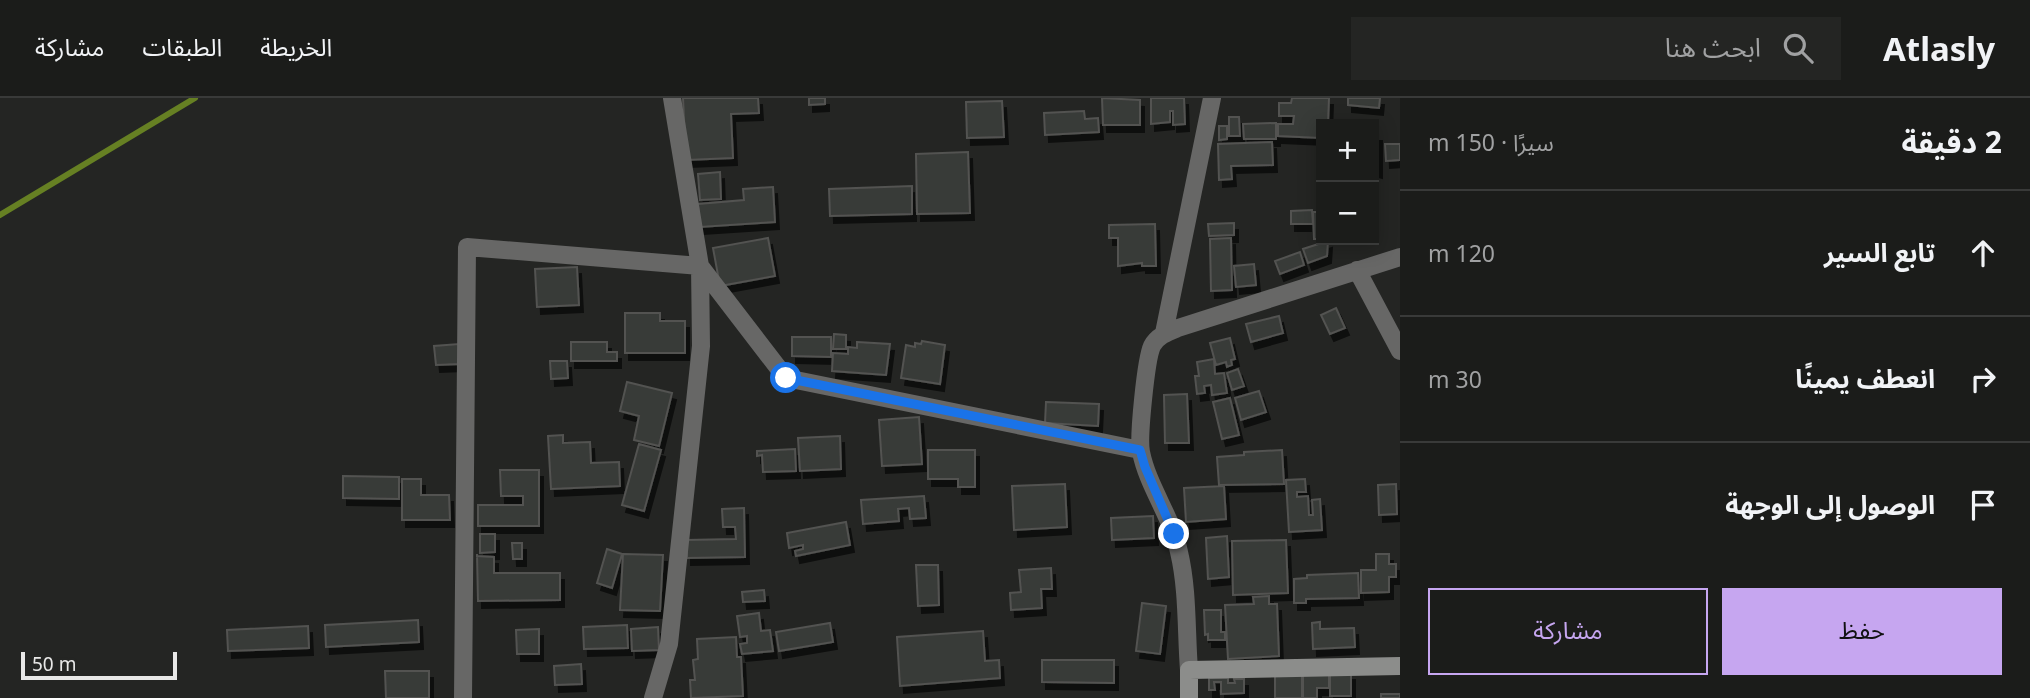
<!DOCTYPE html>
<html lang="ar">
<meta charset="utf-8">
<style>
:root{--surface:#1b1c1a;--page:#242523;--text:#f1f3f6;--muted:#a0a1a2;--line:#393a39;--accent:#c6a6f0}
body{margin:0;font-family:"Noto Sans","Noto Sans Arabic",sans-serif;background:var(--page);color:var(--text);direction:rtl}
.controls{position:absolute;right:21px;top:21px;display:grid;overflow:hidden;border-radius:0px;box-shadow:0 4px 18px #0003}
.controls button{width:63px;height:63px;display:grid;place-items:center;padding:0;border:0;border-bottom:2px solid var(--line);background:var(--surface);color:var(--text);font:35px sans-serif}
.scale{position:absolute;left:21px;bottom:18px;width:156px;box-sizing:border-box;padding-left:7px;border:4px solid #e8e8e7;border-top:0;font-size:19px;line-height:24px;white-space:nowrap;color:#e8e8e7;-webkit-text-stroke:5px #242523;paint-order:stroke}
.stop{position:absolute;width:21px;height:21px;margin:-16px;border:5px solid #1a73e8;border-radius:50%;background:#fff}
.stop.end{background:#1a73e8;border-color:#fff;box-shadow:0 2px 7px #0008}
.list{margin:0;padding:0;list-style:none}
h2{display:flex;justify-content:space-between;align-items:center;height:91px;margin:0;padding:0 28px;font-size:30px}
h2 small{font-size:23px;font-weight:400;color:var(--muted)}
.list li{display:grid;grid-template-columns:46px 1fr auto;gap:21px;align-items:center;box-sizing:border-box;height:126px;padding:0 28px;border-top:2px solid var(--line)}
.list b{display:block;font-size:26px;white-space:nowrap}
.list em{font-size:23px;font-style:normal;color:var(--muted)}
.actions{display:flex;gap:14px;padding:21px 28px}
.actions a{flex:1;padding:16px 0;border:2px solid var(--accent);border-radius:0px;text-align:center;font-size:24px;color:var(--accent)}
.actions .main{background:var(--accent);color:#111}
.icon{flex:none;width:38px;height:38px;fill:none;stroke:currentColor;stroke-width:2;stroke-linecap:round;stroke-linejoin:round}
.map{position:relative;flex:none;width:1400px;height:600px;overflow:hidden;direction:ltr}
header{display:flex;align-items:center;gap:42px;box-sizing:border-box;height:98px;padding:0 35px;background:var(--surface);border-bottom:2px solid var(--line)}
header strong{font-size:33px}
nav{display:flex;gap:38px;margin-inline-start:auto;font-size:24px}
.search{width:490px;height:63px;background:var(--page);display:flex;align-items:center;gap:18px;box-sizing:border-box;padding:0 24px;border-radius:0px;color:var(--muted);font-size:26px}
main{display:flex}
aside{flex:1;background:var(--surface)}
.map>svg:first-child{display:block}
.lines{fill:none;stroke-linecap:round;stroke-linejoin:round}
.stream{stroke:#668023;stroke-width:6}
.building{fill:#393a38;stroke:#525351;stroke-width:2;filter:url(#shadow)}
.street{stroke:#676766;stroke-width:18}
.secondary{stroke:#8c8d8b;stroke-width:18}
.route{stroke:#1a73e8;stroke-width:9}
</style>
<header>
<strong>Atlasly</strong>
<div class="search"><svg class="icon" aria-label="search" viewBox="0 0 24 24"><circle cx="10" cy="10" r="6"/><path d="M15 15l6 6"/></svg>ابحث هنا</div>
<nav><a>الخريطة</a><a>الطبقات</a><a>مشاركة</a></nav>
</header>
<main>
<aside>
<h2>2 دقيقة<small>سيرًا · 150 m</small></h2>
<ul class="list">
<li><svg class="icon" aria-label="ahead" viewBox="0 0 24 24"><path d="M12 20V5M6 11l6-6 6 6"/></svg><div><b>تابع السير</b></div><em>120 m</em></li>
<li><svg class="icon" aria-label="right" viewBox="0 0 24 24"><path d="M7 20v-9h11M14 6l5 5-5 5"/></svg><div><b>انعطف يمينًا</b></div><em>30 m</em></li>
<li><svg class="icon" aria-label="arrive" viewBox="0 0 24 24"><path d="M6 21V4h12l-3 4 3 4H6"/></svg><div><b>الوصول إلى الوجهة</b></div></li>
</ul>
<div class="actions"><a class="main">حفظ</a><a>مشاركة</a></div>
</aside>
<div class="map">
<svg width="1400" height="600" viewBox="0 0 1400 600">
<defs>
<filter id="shadow"><feDropShadow dx="4" dy="7" stdDeviation="0" flood-color="#0009"/></filter>
</defs>
<rect width="100%" height="100%" fill="#242523"/>
<g class="lines">
<!-- stream -->
<path class="stream" d="M0,117L195,0"/>
</g>
<!-- building -->
<path class="building" d="M683,0H758L759,15L731,16L733,60L686,62Z
M809,0H825V6L809,7Z
M1102,0L1140,2V27H1103Z
M1151,0H1184L1185,26L1173,27V13H1170V24L1151,26Z
M1292,0H1329L1328,26H1321V40L1278,38V26H1293L1294,18H1279V5H1291Z
M1348,0H1380L1379,10L1348,7Z
M1002,3L1004,39L967,40L966,4Z
M1084,13L1085,21L1098,20L1099,34L1045,37L1044,15Z
M1229,19H1239L1240,38H1229Z
M1276,25V41H1244L1243,26Z
M1219,28H1227V41L1219,42Z
M1374,36H1378V73L1374,72Z
M1272,44L1273,67L1231,68L1232,81L1219,82L1218,46Z
M1385,46H1400V62L1386,63Z
M968,54L970,115L917,116L916,56Z
M720,74L721,101L700,102L698,76Z
M912,88V116L830,118L829,91Z
M773,89L775,124L700,129L698,106L744,102L743,91Z
M1312,112L1313,126H1291V113Z
M1313,114H1321V141H1314Z
M1234,125V137L1209,138L1208,126Z
M1155,126L1156,168H1142V165L1118,168V140H1109V127Z
M768,140L775,178L720,188L713,150Z
M1231,140L1232,192L1211,193L1210,141Z
M1328,143L1327,158L1308,165L1303,151Z
M1300,154L1304,167L1280,176L1275,163Z
M1254,166L1256,187L1236,189L1234,168Z
M577,169L579,207L537,209L535,171Z
M1336,210L1345,230L1330,236L1321,217Z
M625,215H660V223H685V255H625Z
M1279,218L1283,235L1251,244L1246,226Z
M834,236L846,237V251H833Z
M792,239H831V259L792,258Z
M1230,240L1235,261L1231,262L1232,267L1227,269L1226,264L1216,267L1210,245Z
M922,243L945,247L940,286L901,280L906,247L915,249V245L921,246Z
M571,244H607V254H617V263H571Z
M857,244L890,246L886,277L832,273L833,255L848,256V249L857,250Z
M459,246L460,266L436,267L434,248Z
M1214,261L1215,276L1224,275L1227,295L1212,297L1211,287L1204,288L1205,295L1197,296L1195,278H1199L1197,264Z
M550,263H567L568,280L551,281Z
M1238,271L1244,288L1232,292L1227,275Z
M627,284L672,295L659,348L634,342L639,318L620,313Z
M1259,293L1266,314L1241,322L1235,300Z
M1187,296L1189,345H1165L1164,297Z
M1230,300L1239,337L1222,341L1213,304Z
M1046,304L1099,306L1098,328L1045,325Z
M919,319L922,366L882,368L879,322Z
M563,337V345L590,344L591,365L619,364L620,388L551,391L548,338Z
M840,338L841,371L800,373L798,340Z
M639,346L661,352L644,413L622,407Z
M795,351L796,373L763,374L762,357L757,358V353Z
M928,352H975V389H958V381H928Z
M1282,352L1284,386L1219,387L1217,359L1244,357V354Z
M500,372H539V428H478V407H523V398H501Z
M343,378L399,379V401L343,400Z
M402,381H421V397H449L450,422H402Z
M1305,381L1306,394H1297V399L1308,398L1309,417H1313L1312,402L1320,401L1322,432L1289,434L1286,382Z
M1065,386L1067,429L1014,432L1012,388Z
M1396,386L1397,416L1379,417L1378,387Z
M1224,388L1226,421L1186,424L1184,390Z
M924,398L926,420L910,421L909,410L898,411L899,423L863,426L861,402Z
M744,410L745,459L687,460V442L736,441L735,429H723L722,411Z
M1153,418L1154,440L1112,442L1111,420Z
M846,424L850,447L796,458L795,453L803,451V447L789,450L787,435Z
M480,436H495V454L480,455Z
M1227,438L1229,479L1208,481L1206,440Z
M1286,442L1288,495L1233,497L1232,443Z
M512,445H522V461H513Z
M607,451L622,456L612,490L597,485Z
M477,456V458L494,459V475H560V502L478,503Z
M623,456L663,457L660,513L620,512Z
M1376,456H1389V466H1396V479H1389V494L1361,495V472H1376Z
M916,467H938L939,507L918,508Z
M1051,470L1052,491H1041L1042,510L1011,512L1010,495L1021,494L1019,472Z
M1358,475L1359,500L1306,501V505H1294V481L1307,480V477Z
M764,492L765,503L743,504L742,494Z
M1269,498V506H1277L1279,558L1228,561L1225,507L1254,506L1253,499Z
M1142,505L1166,508L1160,556L1136,553Z
M1204,512H1221V534H1225V542H1208V536L1205,537Z
M759,515L761,533L770,532L773,553L742,556L740,546L747,545V538L740,539L737,518Z
M418,522L419,544L326,549L325,527Z
M1320,524V531L1354,530L1355,549L1313,551L1312,525Z
M830,525L833,544L779,553L776,534Z
M627,527L628,550L584,551L583,529Z
M308,528L309,550L228,553L227,532Z
M658,529L659,552L632,553L631,531Z
M539,531V556H517L516,532Z
M983,533L985,563L999,562L1000,580L900,588L897,539Z
M736,539L737,559H741L743,598L691,600L690,582H695L693,562L698,561L697,541Z
M1042,562H1114V585L1042,584Z
M581,566L582,586L555,587L554,568Z
M385,573H429V600H386Z
M1302,575V600H1275V578Z
M1330,575H1351V598H1330Z
M1303,576H1329V590H1317V600H1303Z
M1209,580H1228V585H1235L1234,581H1244V595L1221,596V584H1214L1215,592H1209Z
M1381,596H1400V600H1381Z"/>
<g class="lines">
<!-- street -->
<path class="street" d="M672,0L700,168L786,280L1140,352
M1357,172L1400,253
M1164,235L1212,0
M1189,572C1186,533 1188,492 1179,454C1172,419 1148,389 1141,354C1138,340 1146,261 1152,248C1157,238 1168,234 1178,230L1400,159
M463,600L467,149L700,168L701,248L669,546L653,600"/>
<!-- secondary -->
<path class="secondary" d="M1189,600V572L1400,568"/>
</g>
<g class="lines">
<!-- route -->
<path class="route" d="M786,280L1140,352L1145,369L1174,436"/>
</g>
</svg>
<div class="controls">
<button>+</button>
<button>−</button>
</div>
<div class="scale">50 m</div>
<div class="stop" style="left:786px;top:280px"></div>
<div class="stop end" style="left:1174px;top:436px"></div>
</div>
</main>
